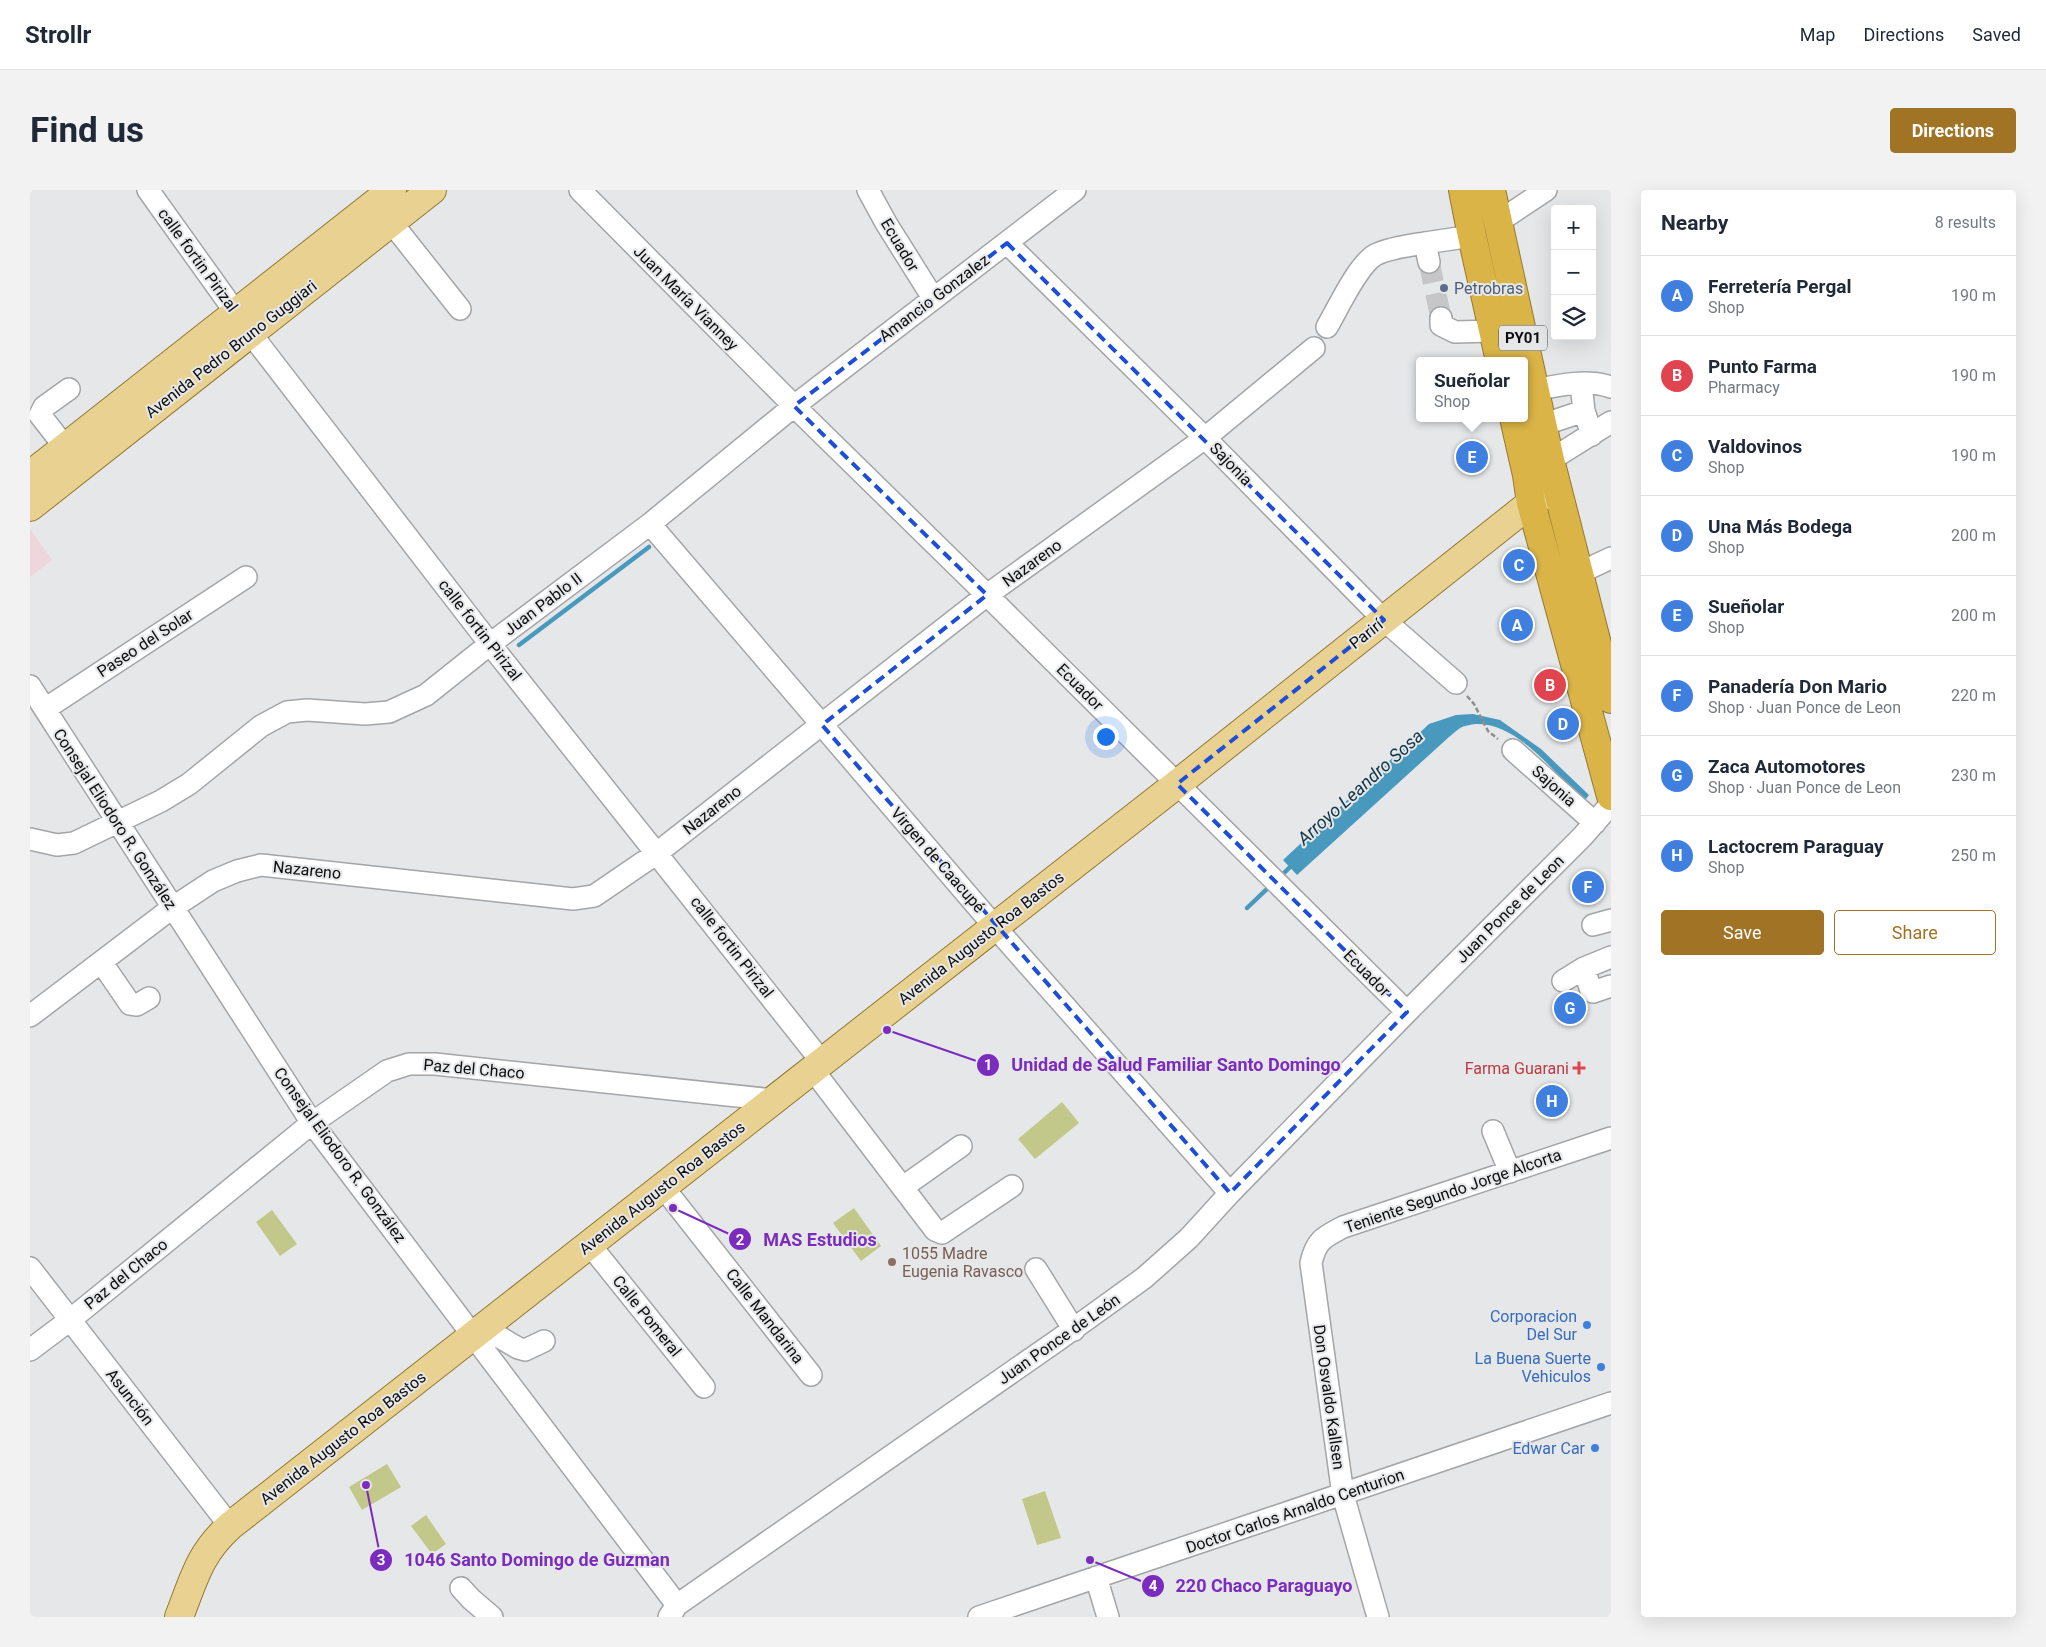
<!DOCTYPE html>
<meta charset="utf-8">
<style>
:root{--surface:#fff;--page:#f2f2f3;--text:#1f2937;--muted:#747a83;--line:#e0e1e3;--accent:#a07325}
body{margin:0;font-family:Roboto,sans-serif;background:var(--page);color:var(--text)}
.controls{position:absolute;right:15px;top:15px;display:grid;overflow:hidden;border-radius:5px;box-shadow:0 5px 20px #0002}
.controls button{width:45px;height:45px;display:grid;place-items:center;padding:0;border:0;border-bottom:1px solid var(--line);background:var(--surface);color:var(--text);font:25px sans-serif}
.you{position:absolute;left:1075px;top:546px;width:18px;height:18px;margin:-12px;border:4px solid #fff;border-radius:50%;background:#1a73e8;box-shadow:0 0 0 8px #1a73e833}
.badge{display:grid;place-items:center;width:32px;height:32px;border-radius:50%;background:var(--accent);color:#fff;font-size:16px;font-weight:700}
.pin{position:absolute;translate:-50% -50%;border:2px solid #fff;box-shadow:0 1px 5px #0006}
.popup{position:absolute;left:1386px;top:167px;width:112px;height:65px;box-sizing:border-box;display:grid;place-content:center;border-radius:5px;background:var(--surface);filter:drop-shadow(0 1px 4px #0005);font-size:16px;white-space:nowrap;color:var(--muted)}
.popup b{font-size:19px;color:var(--text)}
.popup::after{content:'';position:absolute;left:50%;top:100%;margin-left:-10px;border:10px solid transparent;border-top-color:var(--surface)}
.list{margin:0;padding:0;list-style:none}
h2{display:flex;justify-content:space-between;align-items:center;height:65px;margin:0;padding:0 20px;font-size:21px}
h2 small{font-size:16px;font-weight:400;color:var(--muted)}
.list li{display:grid;grid-template-columns:32px 1fr auto;gap:15px;align-items:center;box-sizing:border-box;height:80px;padding:0 20px;border-top:1px solid var(--line)}
.list b{display:block;font-size:19px;white-space:nowrap}
.list p{margin:0;font-size:16px;white-space:nowrap;color:var(--muted)}
.list em{font-size:16px;font-style:normal;color:var(--muted)}
.actions{display:flex;gap:10px;padding:15px 20px}
.actions a{flex:1;padding:11px 0;border:1px solid var(--accent);border-radius:5px;text-align:center;font-size:18px;color:var(--accent)}
.actions .main{background:var(--accent);color:#fff}
.icon{flex:none;width:28px;height:28px;fill:none;stroke:currentColor;stroke-width:2;stroke-linecap:round;stroke-linejoin:round}
.map{position:relative;flex:none;width:1581px;height:1427px;overflow:hidden;border-radius:5px}
header{display:flex;align-items:center;gap:30px;box-sizing:border-box;height:70px;padding:0 25px;background:var(--surface);border-bottom:1px solid var(--line)}
header strong{font-size:24px}
nav{display:flex;gap:28px;margin-inline-start:auto;font-size:18px}
.intro{display:flex;align-items:center;justify-content:space-between;box-sizing:border-box;height:120px;padding:0 30px}
h1{margin:0;font-size:35px}
.button{padding:12px 22px;border-radius:5px;background:var(--accent);color:#fff;font-size:18px;font-weight:700}
main{display:flex;gap:30px;padding:0 30px}
aside{flex:1;background:var(--surface);border-radius:5px;box-shadow:0 5px 20px #0002}
.map>svg:first-child{display:block}
.commercial{fill:#efd5dc}
.green{fill:#c1c889}
.water{fill:#4999bf}
.lines{fill:none;stroke-linecap:round;stroke-linejoin:round}
.stream{stroke:#4999bf;stroke-width:4.5}
.minor-tunnel{stroke:#c6c6c8;stroke-width:21;stroke-dasharray:21 11;stroke-linecap:butt}
.minor-casing{stroke:#a4a5a7;stroke-width:24}
.major-casing{stroke:#937a33;stroke-width:30}
.highway-casing{stroke:#937a33;stroke-width:30}
.path{stroke:#8d8e8f;stroke-width:2.5;stroke-dasharray:5 2.5;stroke-linecap:butt}
.minor{stroke:#fff;stroke-width:21}
.major{stroke:#e9d291;stroke-width:28}
.highway{stroke:#dab447;stroke-width:28}
.marked{fill:none;stroke:#1d4ed8;stroke-width:4;stroke-dasharray:10 6;stroke-linejoin:round}
.service-dot{fill:#5c6f8a;stroke:#e6e7e9;stroke-width:2}
.health-dot{fill:#e0444e;stroke:#e6e7e9;stroke-width:2}
.education-dot{fill:#8d6e63;stroke:#e6e7e9;stroke-width:2}
.shop-dot{fill:#3f7fe0;stroke:#e6e7e9;stroke-width:2}
.labels{text-anchor:middle;dominant-baseline:central;stroke-width:4;stroke-linejoin:round;paint-order:stroke}
.shield{fill:#e6e7e9;stroke:#4f4f50;stroke-width:1}
.shield-label{font-size:15px;font-weight:bold;fill:#0e0e0f}
.street-label{font-size:16px;fill:#0e0e0f;stroke:#e6e7e9}
.service-label{font-size:16px;fill:#4e5e75;stroke:#e6e7e9;text-anchor:start}
.health-label{font-size:16px;fill:#be3a42;stroke:#e6e7e9;text-anchor:end}
.education-label{font-size:16px;fill:#785e54;stroke:#e6e7e9;text-anchor:start}
.shop-label{font-size:16px;fill:#366cbe;stroke:#e6e7e9;text-anchor:end}
.water-label{font-size:18px;font-style:italic;fill:#113646;stroke:#e6e7e9}
.leader{fill:none;stroke:#7b2cbf;stroke-width:2}
.callout-dot{fill:#7b2cbf;stroke:#e6e7e9;stroke-width:2}
.mark-label{font-size:15px;text-anchor:middle;font-weight:bold;fill:#fff}
.callout-label{font-size:18px;text-anchor:middle;font-weight:bold;fill:#7b2cbf;stroke:#e6e7e9;stroke-width:4;stroke-linejoin:round;paint-order:stroke}
</style>
<header>
<strong>Strollr</strong>
<nav><a>Map</a><a>Directions</a><a>Saved</a></nav>
</header>
<div class="intro"><h1>Find us</h1><a class="button">Directions</a></div>
<main>
<div class="map">
<svg width="1581" height="1427" viewBox="0 0 1581 1427">
<rect width="100%" height="100%" fill="#e6e7e9"/>
<!-- commercial -->
<path class="commercial" d="M0,339L22,370L0,387Z"/>
<!-- green -->
<path class="green" d="M1032,912L1049,933L1005,969L988,949Z
M824,1018L851,1056L831,1071L803,1033Z
M242,1020L267,1054L250,1066L226,1032Z
M357,1274L371,1297L332,1320L319,1297Z
M1015,1301L1031,1348L1007,1355L992,1309Z
M396,1325L416,1354L402,1364L381,1336Z"/>
<!-- water -->
<path class="water" d="M1443,524L1470,530L1511,559L1559,605L1553,613C1527,584 1480,522 1435,536C1430,537 1424,543 1419,547L1267,685L1253,670L1399,534L1426,525Z"/>
<g class="lines">
<!-- stream -->
<path class="stream" d="M489,455L619,357
M1249,688L1263,674
M1217,718L1241,695"/>
<!-- minor-tunnel -->
<path class="minor-tunnel" d="M1399,72L1411,128"/>
<!-- minor casing -->
<g class="minor-casing">
<path id="minor" d="M118,0L221,144L460,454L792,872
M550,0L764,216L957,405L1377,822
M838,0L856,33L903,108
M361,32L430,119
M1468,32L1516,0
M977,53L1175,248L1354,430L1426,493
M1399,72L1395,53L1442,46
M1411,128V135L1425,142L1464,141
M1297,137C1308,118 1328,75 1345,65C1358,58 1381,55 1395,53
M1551,194L1554,221L1562,245
M1505,200C1529,195 1557,189 1581,197
M1512,235L1554,221
M35,257L10,225L14,217L39,199
M1509,277L1581,232
M620,334L965,737L1200,1003
M1549,383L1581,368
M0,496L282,933L647,1415
M15,519L216,387
M1483,560L1565,633
M0,649L27,655L44,653L131,611L159,594L231,536L257,522L277,520L335,524L359,522L396,505L460,454L620,334L764,216L1045,0
M1563,735L1581,730
M72,773L100,814L107,815L119,808
M1554,778L1561,801L1563,802L1581,796
M1533,791L1554,778L1581,767
M0,826L142,718L183,691L207,681L231,675L543,709L564,706L627,663L957,405L1175,248L1284,158
M783,880L905,1040L912,1043L982,996
M1463,941L1480,982
M633,997L781,1185
M873,997L931,956
M560,1055L674,1197
M0,1078L200,1336
M1006,1079L1044,1140
M454,1138L488,1158L495,1160L514,1151
M0,1160L40,1130L282,933L357,881L379,874H405L744,910
M1066,1387L1078,1427
M431,1398L441,1409L462,1427
M639,1427L647,1415L1028,1150L1114,1088L1159,1048L1200,1003L1377,822L1552,647L1581,614
M949,1427L1581,1213
M1348,1427L1313,1305L1281,1073C1286,1050 1294,1047 1313,1037L1581,948"/>
</g>
<!-- major casing -->
<g class="major-casing">
<path id="major" d="M0,285L362,0
M0,317L402,0
M149,1427C164,1389 169,1364 200,1336L1147,594L1501,313L1520,301"/>
</g>
<!-- highway casing -->
<g class="highway-casing">
<path id="highway" d="M1433,0L1442,46L1470,171
M1461,0L1520,270L1581,509
M1484,228L1497,285L1501,313L1581,606"/>
</g>
<!-- path -->
<path class="path" d="M1437,506L1444,514L1458,541L1468,549"/>
<!-- minor -->
<use href="#minor" class="minor"/>
<!-- major -->
<use href="#major" class="major"/>
<!-- highway -->
<use href="#highway" class="highway"/>
</g>
<!-- marked area -->
<path class="marked" d="M977,53L1354,430L1147,594L1377,822L1200,1003L792,535L957,405L764,216Z"/>
<!-- markers -->
<circle class="service-dot" cx="1414" cy="98" r="5"/>
<path class="health-dot" d="M1546.5 870.5h5v5h5v5h-5v5h-5v-5h-5v-5h5z"/>
<circle class="education-dot" cx="862" cy="1072" r="5"/>
<g class="shop-dot">
<circle cx="1557" cy="1135" r="5"/>
<circle cx="1571" cy="1177" r="5"/>
<circle cx="1565" cy="1258" r="5"/>
</g>
<g class="labels">
<!-- shield labels -->
<rect class="shield" x="1469" y="135.5" width="48" height="25" rx="4"/>
<g class="shield-label">
<text x="1493" y="148">PY01</text>
</g>
<!-- street labels -->
<g class="street-label">
<text transform="translate(870 55) rotate(59)">Ecuador</text>
<text transform="translate(168 70) rotate(54)">calle fortin Pirizal</text>
<text transform="translate(656 108) rotate(45)">Juan María Vianney</text>
<text transform="translate(904 108) rotate(-37)">Amancio Gonzalez</text>
<text transform="translate(201 159) rotate(-38)">Avenida Pedro Bruno Guggiari</text>
<text transform="translate(1201 274) rotate(46)">Sajonia</text>
<text transform="translate(1002 373) rotate(-36)">Nazareno</text>
<text transform="translate(513 414) rotate(-37)">Juan Pablo II</text>
<text transform="translate(450 440) rotate(52)">calle fortin Pirizal</text>
<text transform="translate(1336 444) rotate(-38)">Parirí</text>
<text transform="translate(115 453) rotate(-33)">Paseo del Solar</text>
<text transform="translate(1050 497) rotate(45)">Ecuador</text>
<text transform="translate(1524 596) rotate(42)">Sajonia</text>
<text transform="translate(682 620) rotate(-38)">Nazareno</text>
<text transform="translate(85 629) rotate(57)">Consejal Eliodoro R. González</text>
<text transform="translate(908 670) rotate(49)">Virgen de Caacupé</text>
<text transform="translate(277 680) rotate(6)">Nazareno</text>
<text transform="translate(1480 719) rotate(-45)">Juan Ponce de Leon</text>
<text transform="translate(951 748) rotate(-38)">Avenida Augusto Roa Bastos</text>
<text transform="translate(702 757) rotate(52)">calle fortin Pirizal</text>
<text transform="translate(1337 783) rotate(45)">Ecuador</text>
<text transform="translate(444 879) rotate(5)">Paz del Chaco</text>
<text transform="translate(310 965) rotate(54)">Consejal Eliodoro R. González</text>
<text transform="translate(632 998) rotate(-38)">Avenida Augusto Roa Bastos</text>
<text transform="translate(1423 1001) rotate(-19)">Teniente Segundo Jorge Alcorta</text>
<text transform="translate(96 1084) rotate(-39)">Paz del Chaco</text>
<text transform="translate(617 1126) rotate(51)">Calle Pomeral</text>
<text transform="translate(735 1126) rotate(52)">Calle Mandarina</text>
<text transform="translate(1029 1149) rotate(-35)">Juan Ponce de León</text>
<text transform="translate(100 1207) rotate(52)">Asunción</text>
<text transform="translate(1299 1207) rotate(82)">Don Osvaldo Kallsen</text>
<text transform="translate(313 1248) rotate(-38)">Avenida Augusto Roa Bastos</text>
<text transform="translate(1265 1321) rotate(-19)">Doctor Carlos Arnaldo Centurion</text>
</g>
<!-- service labels -->
<g class="service-label">
<text x="1424" y="98">Petrobras</text>
</g>
<!-- health labels -->
<g class="health-label">
<text x="1539" y="878">Farma Guarani</text>
</g>
<!-- education labels -->
<g class="education-label">
<text x="872" y="1063">1055 Madre<tspan x="872" dy="18">Eugenia Ravasco</tspan></text>
</g>
<!-- shop labels -->
<g class="shop-label">
<text x="1547" y="1126">Corporacion<tspan x="1547" dy="18">Del Sur</tspan></text>
<text x="1561" y="1168">La Buena Suerte<tspan x="1561" dy="18">Vehiculos</tspan></text>
<text x="1555" y="1258">Edwar Car</text>
</g>
<!-- water labels -->
<g class="water-label">
<text transform="translate(1330 597) rotate(-42)">Arroyo Leandro Sosa</text>
</g>
</g>
<!-- callouts -->
<path class="leader" d="M857 840L958 875M643 1018L710 1049M336 1295L351 1370M1060 1370L1123 1396"/>
<g class="callout-dot">
<circle cx="857" cy="840" r="5"/>
<circle cx="643" cy="1018" r="5"/>
<circle cx="336" cy="1295" r="5"/>
<circle cx="1060" cy="1370" r="5"/>
<circle cx="958" cy="875" r="12"/>
<circle cx="710" cy="1049" r="12"/>
<circle cx="351" cy="1370" r="12"/>
<circle cx="1123" cy="1396" r="12"/>
</g>
<g class="mark-label">
<text x="958" y="880">1</text>
<text x="710" y="1055">2</text>
<text x="351" y="1375">3</text>
<text x="1123" y="1401">4</text>
</g>
<g class="callout-label">
<text x="1146" y="881">Unidad de Salud Familiar Santo Domingo</text>
<text x="790" y="1056">MAS Estudios</text>
<text x="507" y="1376">1046 Santo Domingo de Guzman</text>
<text x="1234" y="1402">220 Chaco Paraguayo</text>
</g>
</svg>
<div class="controls">
<button>+</button>
<button>−</button>
<button><svg class="icon" aria-label="layers" viewBox="0 0 24 24"><path d="M12 4l9 5-9 5-9-5zM3 14l9 5 9-5"/></svg></button>
</div>
<div class="you"></div>
<div class="pin badge" style="left:1487px;top:435px;background:#3f7fe0">A</div>
<div class="pin badge" style="left:1520px;top:495px;background:#e0444e">B</div>
<div class="pin badge" style="left:1489px;top:375px;background:#3f7fe0">C</div>
<div class="pin badge" style="left:1533px;top:534px;background:#3f7fe0">D</div>
<div class="pin badge" style="left:1442px;top:267px;background:#3f7fe0">E</div>
<div class="popup"><b>Sueñolar</b>Shop</div>
<div class="pin badge" style="left:1558px;top:697px;background:#3f7fe0">F</div>
<div class="pin badge" style="left:1540px;top:818px;background:#3f7fe0">G</div>
<div class="pin badge" style="left:1522px;top:911px;background:#3f7fe0">H</div>
</div>
<aside>
<h2>Nearby<small>8 results</small></h2>
<ul class="list">
<li><span class="badge" style="background:#3f7fe0">A</span><div><b>Ferretería Pergal</b><p>Shop</p></div><em>190 m</em></li>
<li><span class="badge" style="background:#e0444e">B</span><div><b>Punto Farma</b><p>Pharmacy</p></div><em>190 m</em></li>
<li><span class="badge" style="background:#3f7fe0">C</span><div><b>Valdovinos</b><p>Shop</p></div><em>190 m</em></li>
<li><span class="badge" style="background:#3f7fe0">D</span><div><b>Una Más Bodega</b><p>Shop</p></div><em>200 m</em></li>
<li><span class="badge" style="background:#3f7fe0">E</span><div><b>Sueñolar</b><p>Shop</p></div><em>200 m</em></li>
<li><span class="badge" style="background:#3f7fe0">F</span><div><b>Panadería Don Mario</b><p>Shop · Juan Ponce de Leon</p></div><em>220 m</em></li>
<li><span class="badge" style="background:#3f7fe0">G</span><div><b>Zaca Automotores</b><p>Shop · Juan Ponce de Leon</p></div><em>230 m</em></li>
<li><span class="badge" style="background:#3f7fe0">H</span><div><b>Lactocrem Paraguay</b><p>Shop</p></div><em>250 m</em></li>
</ul>
<div class="actions"><a class="main">Save</a><a>Share</a></div>
</aside>
</main>
